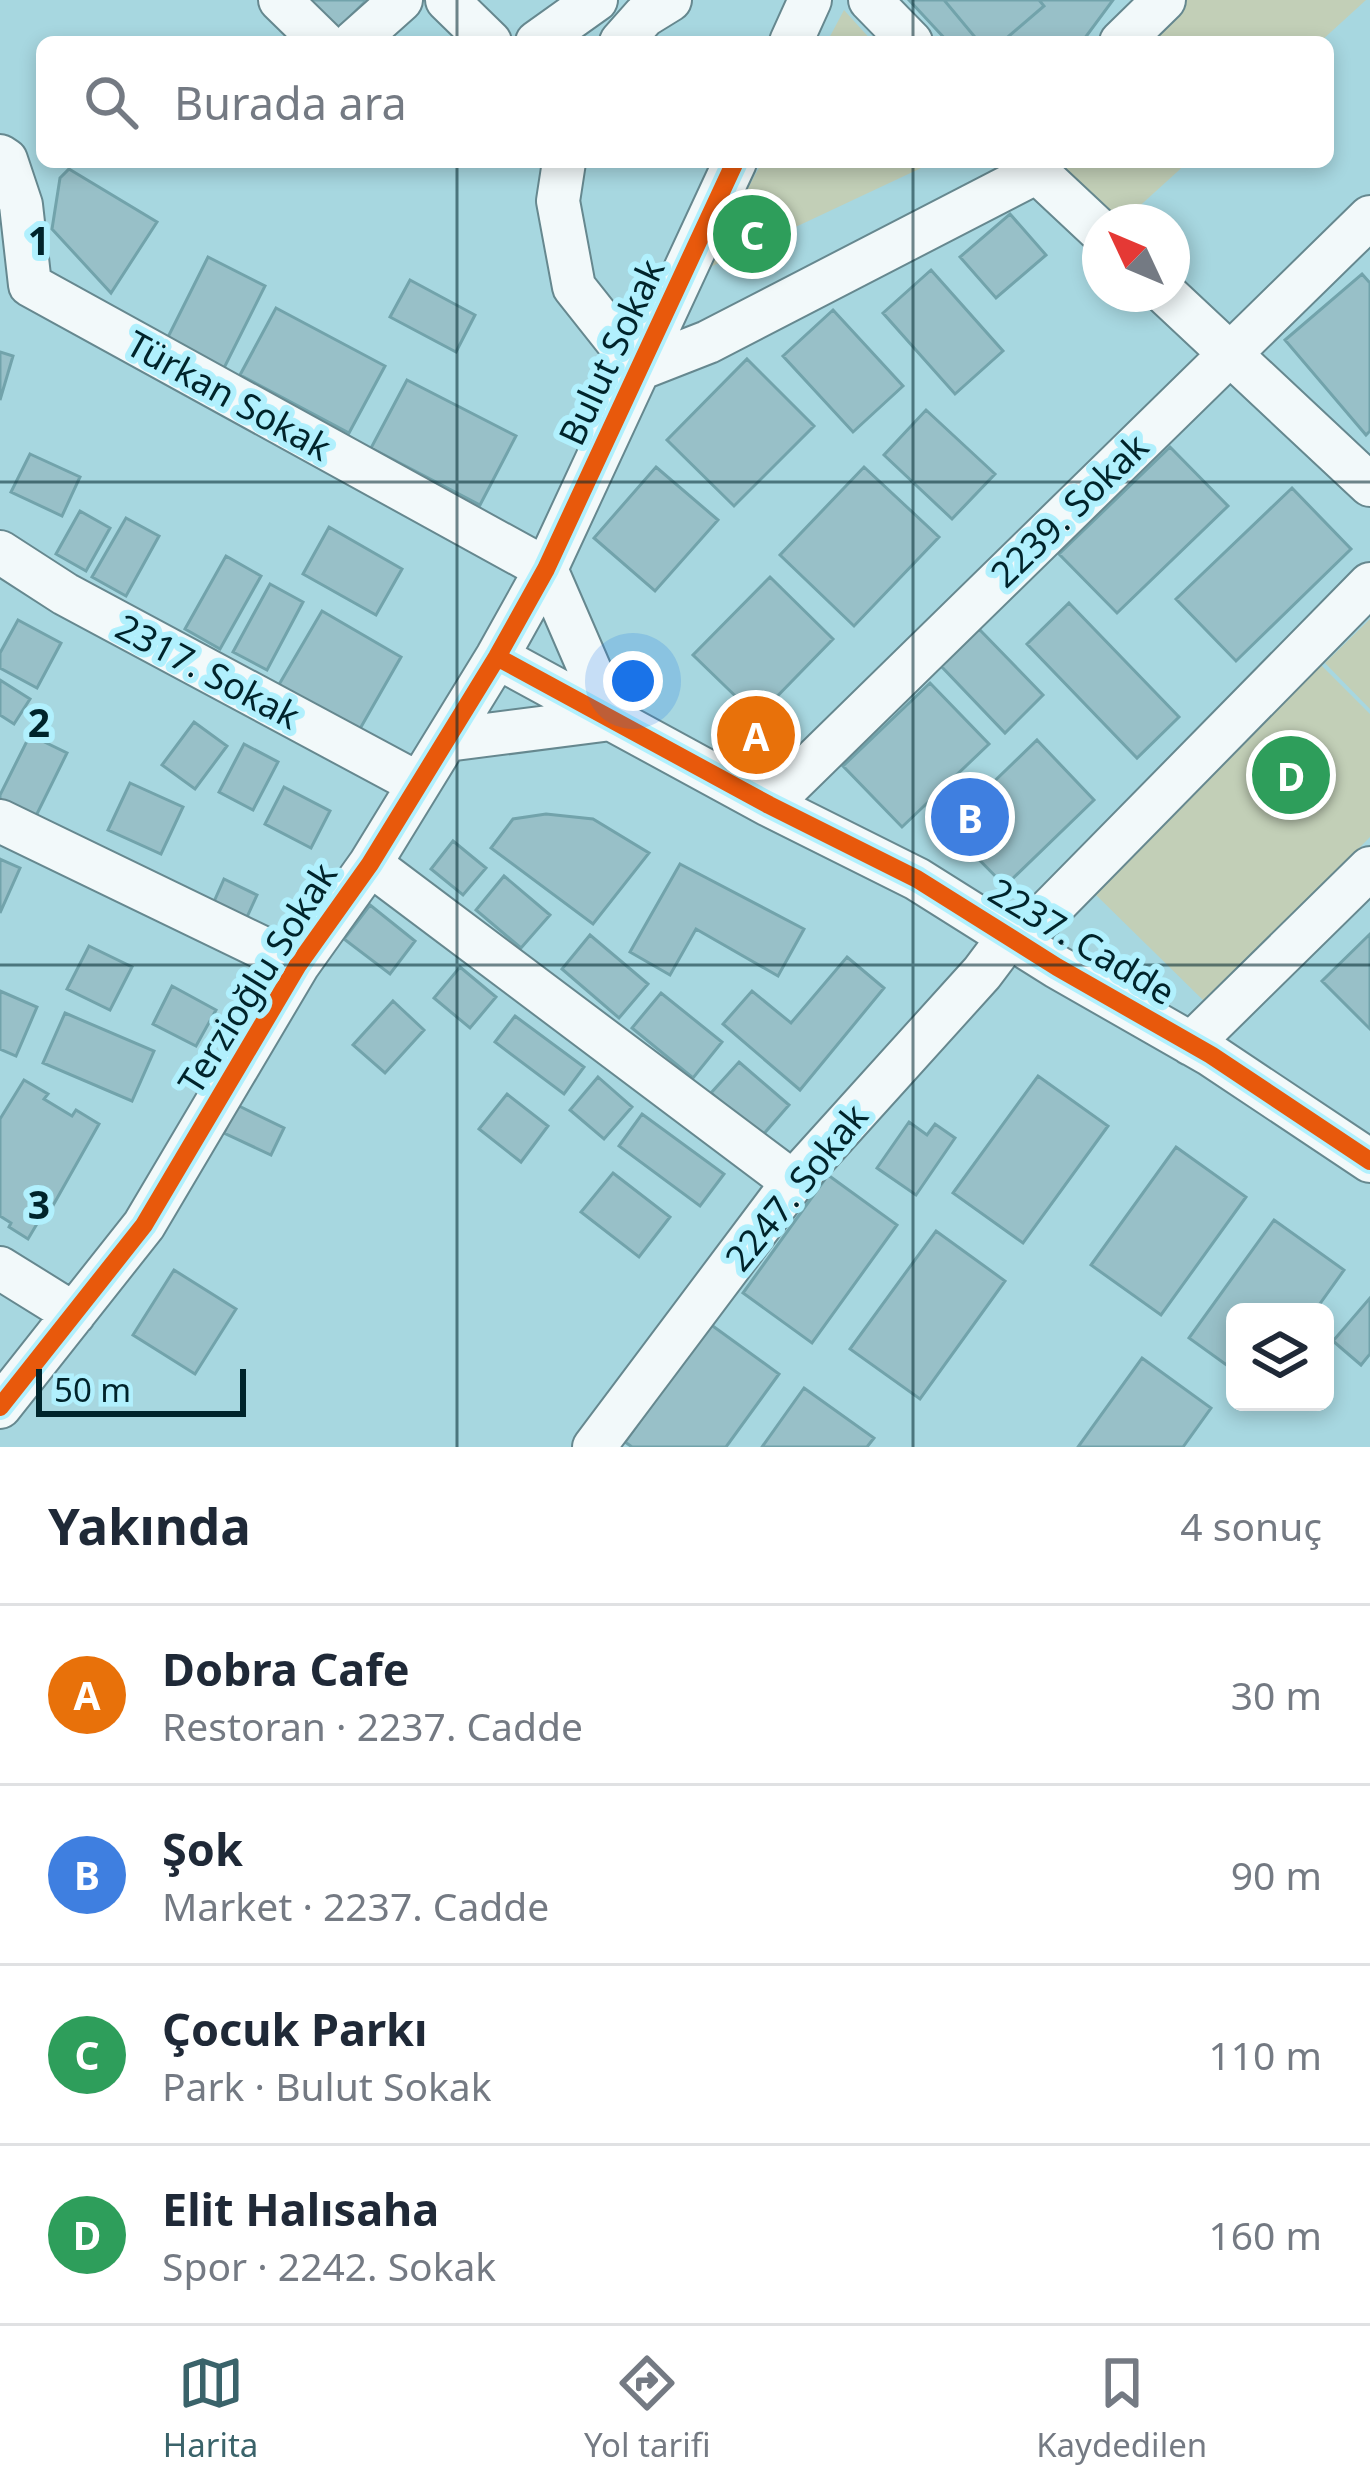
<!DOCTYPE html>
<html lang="tr">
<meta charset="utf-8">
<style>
:root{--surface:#fff;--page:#f6f6f7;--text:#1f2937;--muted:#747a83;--line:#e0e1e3;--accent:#3a636a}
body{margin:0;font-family:"Noto Sans",sans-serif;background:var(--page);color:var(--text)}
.controls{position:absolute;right:36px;bottom:36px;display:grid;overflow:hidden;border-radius:18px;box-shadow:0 6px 18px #0003}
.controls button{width:108px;height:108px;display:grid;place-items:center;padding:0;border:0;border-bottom:3px solid var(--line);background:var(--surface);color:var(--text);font:60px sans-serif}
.compass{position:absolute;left:1082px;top:204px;width:108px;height:108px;border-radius:50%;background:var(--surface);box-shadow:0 6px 18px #0003;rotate:314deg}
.scale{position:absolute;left:36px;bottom:30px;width:210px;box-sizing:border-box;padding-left:12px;border:6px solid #00242b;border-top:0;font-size:33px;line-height:42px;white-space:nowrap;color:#00242b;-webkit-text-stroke:9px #b1f0fd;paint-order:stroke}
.you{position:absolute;left:633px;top:681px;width:42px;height:42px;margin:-30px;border:9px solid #fff;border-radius:50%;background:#1a73e8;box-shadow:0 0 0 18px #1a73e833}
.badge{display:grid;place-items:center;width:78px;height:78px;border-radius:50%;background:var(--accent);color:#fff;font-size:39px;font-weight:700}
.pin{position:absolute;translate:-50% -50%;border:6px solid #fff;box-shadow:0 3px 12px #0006}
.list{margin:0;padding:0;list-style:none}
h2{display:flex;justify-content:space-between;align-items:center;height:156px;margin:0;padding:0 48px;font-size:51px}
h2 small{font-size:39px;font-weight:400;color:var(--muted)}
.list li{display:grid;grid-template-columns:78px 1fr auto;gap:36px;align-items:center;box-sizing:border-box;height:180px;padding:0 48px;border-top:3px solid var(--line)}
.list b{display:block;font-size:45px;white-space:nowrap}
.list p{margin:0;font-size:39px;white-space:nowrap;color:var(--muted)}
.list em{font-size:39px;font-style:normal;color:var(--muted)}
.icon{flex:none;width:66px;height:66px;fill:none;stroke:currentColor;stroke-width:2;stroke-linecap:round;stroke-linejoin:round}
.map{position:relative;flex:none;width:1370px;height:1447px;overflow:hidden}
.search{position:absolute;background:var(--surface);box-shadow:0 6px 18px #0003;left:36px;right:36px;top:36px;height:132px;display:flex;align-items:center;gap:30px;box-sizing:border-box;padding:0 42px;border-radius:18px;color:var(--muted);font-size:45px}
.sheet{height:876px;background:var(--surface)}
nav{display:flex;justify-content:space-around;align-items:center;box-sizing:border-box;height:168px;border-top:3px solid var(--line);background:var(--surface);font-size:33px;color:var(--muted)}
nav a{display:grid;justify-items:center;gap:6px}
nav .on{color:var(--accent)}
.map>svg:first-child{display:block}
.green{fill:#c2cfb7}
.building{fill:#98c0c8;stroke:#72a3ab;stroke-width:3}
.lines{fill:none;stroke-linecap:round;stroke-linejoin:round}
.minor-casing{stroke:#66888f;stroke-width:46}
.minor{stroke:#f2f9fa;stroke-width:42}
.cycleway-casing{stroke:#b1f0fd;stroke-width:26}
.cycleway{stroke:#e8590c;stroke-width:18}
.grid{fill:none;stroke:#00242b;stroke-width:3;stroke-opacity:0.55}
.labels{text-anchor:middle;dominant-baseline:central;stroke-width:12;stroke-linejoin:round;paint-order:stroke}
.street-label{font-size:36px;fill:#00242b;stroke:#b1f0fd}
.grid-label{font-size:39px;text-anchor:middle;font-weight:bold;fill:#00242b;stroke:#b1f0fd;stroke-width:12;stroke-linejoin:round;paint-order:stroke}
</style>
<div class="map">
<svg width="1370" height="1447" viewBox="0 0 1370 1447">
<rect width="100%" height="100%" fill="#a7d7e0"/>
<!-- green -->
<path class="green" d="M1164,0H1366L1320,42H1121Z
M844,10L873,42H827Z
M762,162H934L704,270Z
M1027,162H1188L1122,222H1100Z
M1370,619V709L1325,663Z
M1321,665L1370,714V837L1206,1003L1095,894Z"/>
<!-- building -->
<path class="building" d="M293,0H367L329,37Z
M909,0H1113L1082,42H948Z
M944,0H1039L1044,6L1002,42H979Z
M69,169L157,222L111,293L52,229L60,178Z
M1010,214L1046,255L996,298L960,257Z
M208,257L265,286L221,374L164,345Z
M931,270L1003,351L955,394L883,313Z
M1362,274L1370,283V431L1366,435L1285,340Z
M410,280L475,315L456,352L390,317Z
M276,308L385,366L349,433L240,375Z
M833,310L903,386L853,432L783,356Z
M0,352L13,356L0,400Z
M747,359L814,426L734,506L667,440Z
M407,380L516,436L480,505L371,448Z
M926,410L995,474L952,519L884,455Z
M1170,447L1228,506L1117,613L1059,554Z
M30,454L80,477L62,516L11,492Z
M656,467L718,520L655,591L594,538Z
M864,467L939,537L854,626L780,555Z
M1292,488L1351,549L1236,661L1176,599Z
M80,511L110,528L86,571L56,554Z
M126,518L159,536L126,596L92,577Z
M329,527L402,569L376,615L303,574Z
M226,556L261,576L220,649L185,629Z
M770,577L833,639L757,717L693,655Z
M270,584L303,602L267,670L233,652Z
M1069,603L1179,717L1137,758L1027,644Z
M322,611L401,657L357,734L277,688Z
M18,620L61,643L37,688L0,668V653Z
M979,629L1043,695L1005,733L941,666Z
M0,680L30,699L14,724L0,715Z
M930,683L989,744L902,827L843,766Z
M194,722L227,746L195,789L162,765Z
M30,735L67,753L32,824L0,808V795Z
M1037,740L1094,800L1005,886L947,827Z
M244,744L278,762L253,810L219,792Z
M130,783L183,807L161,854L108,830Z
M284,787L330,811L311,848L265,824Z
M546,814L593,819L649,853L593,924L491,848L513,819Z
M453,841L486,868L463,895L431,869Z
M0,859L20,868L0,913Z
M680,864L804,929L778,976L696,929L670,975L630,952Z
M504,876L550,915L521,948L476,910Z
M224,879L257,895L242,928L209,913Z
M370,905L415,941L390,974L344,939Z
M1370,934V1029L1322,981Z
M590,935L648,984L619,1018L562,969Z
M89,946L132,967L110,1010L67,989Z
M847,957L884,988L800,1090L723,1024L752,991L791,1023Z
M460,967L496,997L470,1028L434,998Z
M172,986L216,1010L196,1046L153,1024Z
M0,991L37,1007L16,1056L0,1049Z
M661,993L722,1042L693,1078L632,1028Z
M393,1001L424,1030L385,1073L353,1045Z
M65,1013L154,1051L132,1101L43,1063Z
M515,1016L584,1067L564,1094L495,1042Z
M739,1062L789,1105L761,1137L711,1093Z
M1038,1076L1108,1126L1023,1243L953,1193Z
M598,1077L632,1107L604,1139L570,1110Z
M24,1080L48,1094L44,1099L72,1116L76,1110L99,1124L51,1209L47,1207L28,1239L9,1227L11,1223L0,1216V1119Z
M507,1094L548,1126L521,1162L479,1129Z
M237,1105L284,1128L271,1155L224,1133Z
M642,1114L724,1174L700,1206L619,1146Z
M909,1122L927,1135L935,1124L955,1138L916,1195L877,1168Z
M1176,1147L1246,1197L1161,1315L1091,1265Z
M613,1173L670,1217L639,1257L581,1212Z
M828,1175L897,1225L812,1343L743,1293Z
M1274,1220L1344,1270L1314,1312H1235V1371L1189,1338Z
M936,1231L1005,1281L920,1399L850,1349Z
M174,1270L236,1309L195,1374L133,1335Z
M1370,1298V1354L1361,1365L1333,1341Z
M710,1324L779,1374L726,1447H632L625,1442Z
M1142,1358L1211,1408L1183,1447H1078Z
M804,1388L874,1438L867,1447H762Z"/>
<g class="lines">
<!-- minor casing -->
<g class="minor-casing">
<path id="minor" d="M280,0L323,42
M447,0L490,42
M870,0L911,42
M354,42L401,0
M537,42L596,0
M621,42L644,16L670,0
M791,42L810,0
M1121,42L1164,0
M0,156L6,160L21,205L30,285L546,569
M564,162L558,201L574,287L639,369L708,342L1037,172L1027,162
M1037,172L1100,231
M1166,294L1370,485
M0,552L65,594L419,784
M497,657L769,805L917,879L1057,967L1211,1055L1370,1161
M447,740L611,719L546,569
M769,805L1370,217
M0,821L298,965
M370,864L793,1182
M1018,942L1370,584
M1191,1044L1370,868
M0,1268L74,1314
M0,1407L144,1225L298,965L370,864L497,657L546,569L735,162
M594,1447L793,1182L982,973L1009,937"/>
</g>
<!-- minor -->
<use href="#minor" class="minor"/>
<!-- cycleway casing -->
<g class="cycleway-casing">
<path id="cycleway" d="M497,657L769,805L917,879L1057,967L1211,1055L1370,1161
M0,1407L144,1225L298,965L370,864L497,657L546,569L735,162"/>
</g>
<!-- cycleway -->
<use href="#cycleway" class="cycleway"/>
</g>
<!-- grid -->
<path class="grid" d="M457,0V42M913,0V42M457,162V1447M913,162V1447M0,482H1370M0,965H1370"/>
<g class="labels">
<!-- street labels -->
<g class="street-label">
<text transform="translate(611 352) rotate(-65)">Bulut Sokak</text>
<text transform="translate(229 395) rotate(29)">Türkan Sokak</text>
<text transform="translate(1069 510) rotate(-44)">2239. Sokak</text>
<text transform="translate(208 671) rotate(28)">2317. Sokak</text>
<text transform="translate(1082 941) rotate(31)">2237. Cadde</text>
<text transform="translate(257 978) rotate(-58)">Terzioğlu Sokak</text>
<text transform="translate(796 1187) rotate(-51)">2247. Sokak</text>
</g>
</g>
<g class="grid-label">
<text x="39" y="255">1</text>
<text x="39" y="737">2</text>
<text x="39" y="1219">3</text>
</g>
</svg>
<div class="controls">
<button><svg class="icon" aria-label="layers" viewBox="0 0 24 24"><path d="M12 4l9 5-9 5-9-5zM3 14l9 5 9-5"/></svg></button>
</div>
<svg class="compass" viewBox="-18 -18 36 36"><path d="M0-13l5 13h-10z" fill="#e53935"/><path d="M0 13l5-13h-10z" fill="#747a83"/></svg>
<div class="scale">50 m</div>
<div class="you"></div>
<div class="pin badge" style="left:756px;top:735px;background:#e8710a">A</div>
<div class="pin badge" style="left:970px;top:817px;background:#3f7fe0">B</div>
<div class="pin badge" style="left:752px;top:234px;background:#2e9e5b">C</div>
<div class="pin badge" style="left:1291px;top:775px;background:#2e9e5b">D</div>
<div class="search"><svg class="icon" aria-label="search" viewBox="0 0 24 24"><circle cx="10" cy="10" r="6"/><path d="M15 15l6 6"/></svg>Burada ara</div>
</div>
<section class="sheet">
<h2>Yakında<small>4 sonuç</small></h2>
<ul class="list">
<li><span class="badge" style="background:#e8710a">A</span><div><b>Dobra Cafe</b><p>Restoran · 2237. Cadde</p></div><em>30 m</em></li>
<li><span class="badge" style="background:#3f7fe0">B</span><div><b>Şok</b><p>Market · 2237. Cadde</p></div><em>90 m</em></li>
<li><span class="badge" style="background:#2e9e5b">C</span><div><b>Çocuk Parkı</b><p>Park · Bulut Sokak</p></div><em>110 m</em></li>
<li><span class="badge" style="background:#2e9e5b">D</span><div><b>Elit Halısaha</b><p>Spor · 2242. Sokak</p></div><em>160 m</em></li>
</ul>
</section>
<nav>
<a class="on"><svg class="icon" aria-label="map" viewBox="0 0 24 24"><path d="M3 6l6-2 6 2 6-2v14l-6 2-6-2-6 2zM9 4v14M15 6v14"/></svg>Harita</a>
<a><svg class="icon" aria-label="directions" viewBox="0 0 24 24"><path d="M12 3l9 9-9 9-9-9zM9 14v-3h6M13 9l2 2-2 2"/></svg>Yol tarifi</a>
<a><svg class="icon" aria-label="saved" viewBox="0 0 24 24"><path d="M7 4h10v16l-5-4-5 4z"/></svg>Kaydedilen</a>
</nav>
